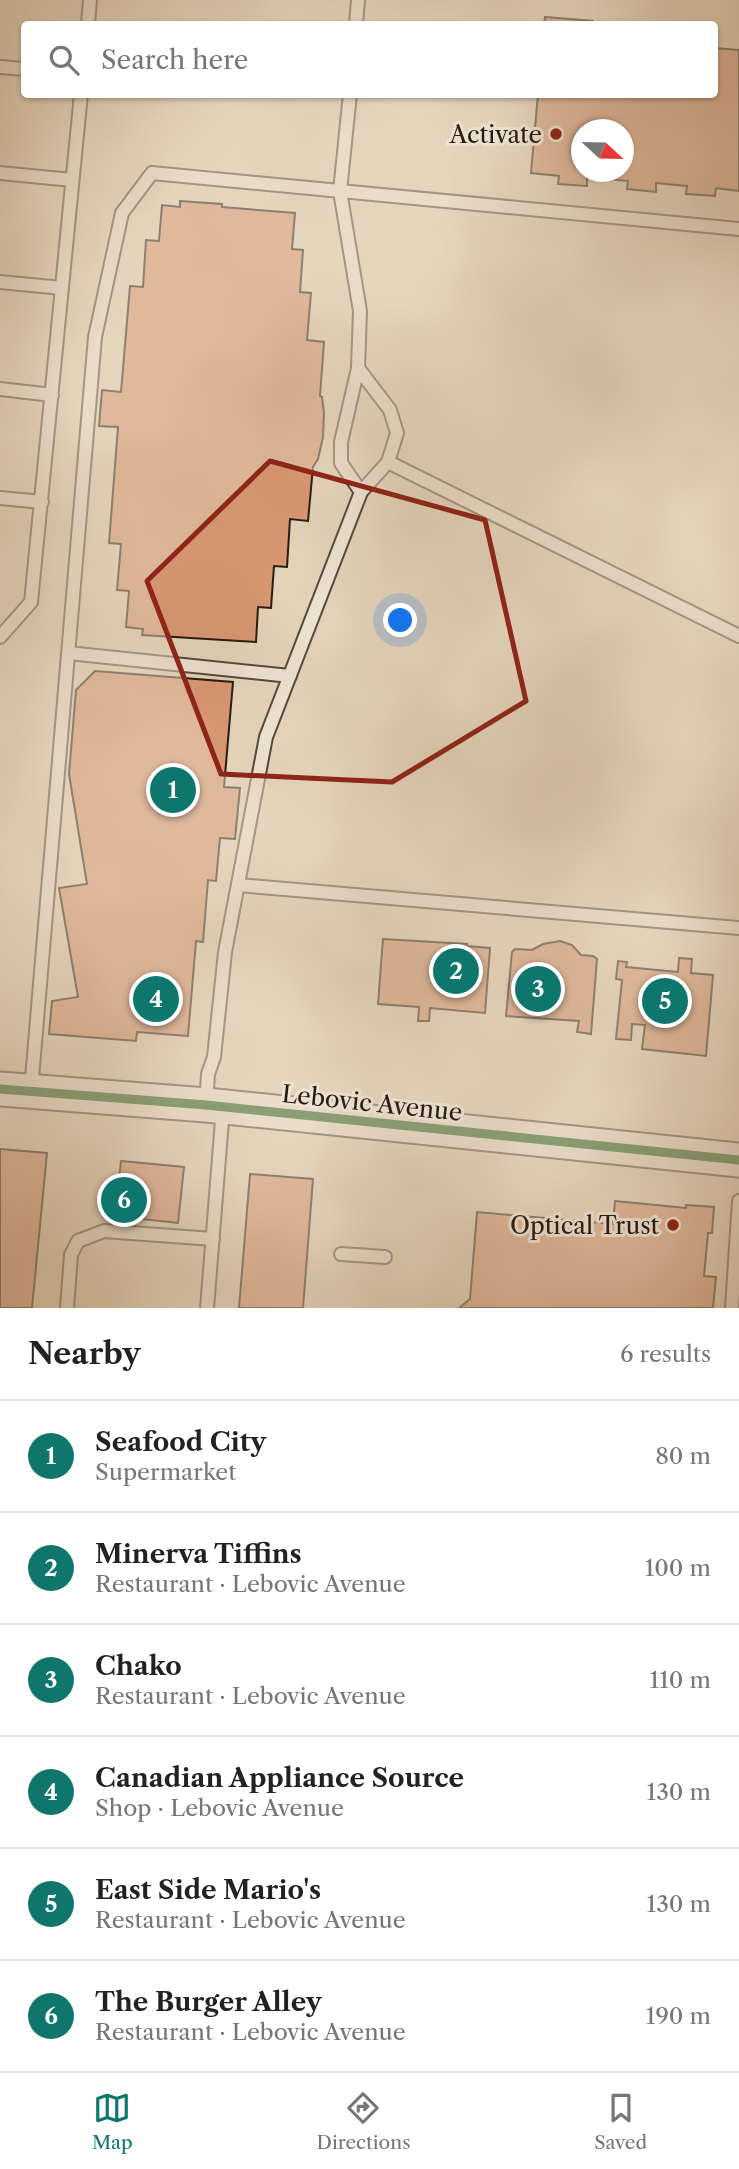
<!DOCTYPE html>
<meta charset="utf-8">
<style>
:root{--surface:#fff;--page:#f2f2f2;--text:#222;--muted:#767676;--line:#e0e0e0;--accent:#0f766e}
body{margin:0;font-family:"Libre Caslon Text",serif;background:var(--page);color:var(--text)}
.compass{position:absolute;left:571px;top:119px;width:63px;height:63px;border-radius:50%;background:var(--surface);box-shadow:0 2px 5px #0004;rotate:112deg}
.you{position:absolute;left:401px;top:621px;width:24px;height:24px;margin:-18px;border:5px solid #fff;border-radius:50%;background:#1a73e8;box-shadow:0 0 0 10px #1a73e833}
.badge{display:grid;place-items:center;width:46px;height:46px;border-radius:50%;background:var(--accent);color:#fff;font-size:23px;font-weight:700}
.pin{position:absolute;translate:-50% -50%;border:4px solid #fff;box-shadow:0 2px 7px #0006}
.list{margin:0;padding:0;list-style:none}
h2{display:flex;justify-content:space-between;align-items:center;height:91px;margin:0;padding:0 28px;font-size:30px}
h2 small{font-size:23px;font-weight:400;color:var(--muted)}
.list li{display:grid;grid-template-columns:46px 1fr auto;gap:21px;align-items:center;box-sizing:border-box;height:112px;padding:0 28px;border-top:2px solid var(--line)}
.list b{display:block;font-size:26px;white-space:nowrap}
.list p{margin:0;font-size:23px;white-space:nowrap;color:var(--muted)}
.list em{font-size:23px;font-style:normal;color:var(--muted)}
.icon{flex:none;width:38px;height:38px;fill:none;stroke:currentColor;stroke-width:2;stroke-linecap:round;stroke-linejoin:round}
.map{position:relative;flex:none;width:739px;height:1308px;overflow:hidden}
.search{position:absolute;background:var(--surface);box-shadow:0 2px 5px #0004;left:21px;right:21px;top:21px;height:77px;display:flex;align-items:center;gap:18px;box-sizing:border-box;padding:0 24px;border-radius:7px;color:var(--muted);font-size:26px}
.sheet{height:763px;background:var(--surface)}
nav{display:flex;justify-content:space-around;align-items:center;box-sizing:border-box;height:98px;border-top:2px solid var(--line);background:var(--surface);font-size:19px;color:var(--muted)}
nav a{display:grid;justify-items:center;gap:4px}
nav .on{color:var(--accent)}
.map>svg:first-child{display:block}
.building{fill:#da9874;stroke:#251a14;stroke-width:2;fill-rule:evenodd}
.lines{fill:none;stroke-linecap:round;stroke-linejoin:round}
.service-casing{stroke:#55493e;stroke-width:16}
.tertiary-casing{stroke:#55493e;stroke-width:37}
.service{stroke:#efe4d4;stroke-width:12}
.tertiary{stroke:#efe4d4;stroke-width:33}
.cycleway-casing{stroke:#efe4d4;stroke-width:13}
.cycleway{stroke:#1b5e20;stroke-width:9}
.marked{fill:none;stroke:#8f2418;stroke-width:5;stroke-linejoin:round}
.poi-dot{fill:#8f2418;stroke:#efe4d4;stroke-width:2.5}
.labels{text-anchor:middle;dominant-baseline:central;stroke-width:6;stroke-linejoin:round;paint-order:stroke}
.poi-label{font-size:24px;fill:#251a14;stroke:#efe4d4;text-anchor:end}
.street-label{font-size:24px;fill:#251a14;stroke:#efe4d4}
</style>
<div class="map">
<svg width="739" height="1308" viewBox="0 0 739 1308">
<rect width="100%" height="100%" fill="#e6d6bd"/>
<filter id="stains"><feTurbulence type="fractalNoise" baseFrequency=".00286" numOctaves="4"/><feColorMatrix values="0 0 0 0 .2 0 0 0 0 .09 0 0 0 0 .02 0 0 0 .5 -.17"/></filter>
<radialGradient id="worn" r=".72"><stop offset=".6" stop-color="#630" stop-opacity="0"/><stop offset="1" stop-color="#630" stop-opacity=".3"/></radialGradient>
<!-- building -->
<path class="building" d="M545,17L593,21L594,24H544Z
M714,43L715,48L739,50V191L716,188L715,196L686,194L687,186L656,183V192L627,189L628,181L587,177V186L558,184L559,176L531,173L538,94H714ZM582,130H624V172H582Z
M180,201L222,204V207L295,213L292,249L303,250L300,292L311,293L307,340L324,342L320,396L322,397L324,413L323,437L318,459L313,467L308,521L290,519L287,567L274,566L271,608L258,607L256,642L142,635L143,629L126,627L129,591L117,590L121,544L109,543L118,427L99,426L102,390L121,392L130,286L143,287L146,240L159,241L162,205L180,207Z
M95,671L233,682L224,787L240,788L235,839L220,838L216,881L208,880L203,942L196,941L188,1036L137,1032L136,1041L49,1034L52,1001L78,997L59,888L87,884L69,774L76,690Z
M383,939L467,944V946L490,948L485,1013L430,1008L429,1021H418L419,1007L378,1004Z
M560,941L572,945L581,955L593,956L597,959L591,1034L577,1032L579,1021L506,1016L512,952L515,949L532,950L543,944Z
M679,958L692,959L691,973L713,975L706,1056L642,1049L645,1025L632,1024L631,1040L616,1039L622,980L616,979L618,961L627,962L626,967L678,972Z
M0,1149L47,1153L32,1308H0Z
M121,1161L184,1167L178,1223L115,1216Z
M250,1174L313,1179L303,1308H239Z
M615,1201L686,1208V1205L714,1207L712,1233H708L704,1276L716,1277L713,1308H459L470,1299L477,1212L613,1224Z"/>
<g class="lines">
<!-- service casing -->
<g class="service-casing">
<path id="service" d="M88,24L90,0
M356,24L358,0
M0,67L24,69
M0,173L72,180
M0,282L62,288
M358,368L341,442V463L361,492
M0,389L52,395
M388,462L739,636
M0,498L42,502
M0,637L31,602L81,94
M68,653L290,676
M238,885L739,928
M31,1090L95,337L122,213L152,173L739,229
M206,1105L208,1074L214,1057L225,952L266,737L361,492L388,462L397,433L390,410L358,368L360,311L340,191L350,94
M341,1254L385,1257
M67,1308L71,1255L78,1241L104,1231L213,1239
M207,1308L223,1108
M732,1308L739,1201"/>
</g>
<!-- tertiary casing -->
<g class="tertiary-casing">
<path id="tertiary" d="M0,1089L206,1105L739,1160"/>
</g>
<!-- service -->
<use href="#service" class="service"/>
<!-- tertiary -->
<use href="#tertiary" class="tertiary"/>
<!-- cycleway casing -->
<g class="cycleway-casing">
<path id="cycleway" d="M0,1089L206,1105L739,1160"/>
</g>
<!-- cycleway -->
<use href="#cycleway" class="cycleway"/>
</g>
<!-- marked area -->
<path d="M0 0H739V1308H0ZM270,461L485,520L526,701L392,782L221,774L147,581Z" fill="#e6d6bd" fill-opacity=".55" fill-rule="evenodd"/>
<path class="marked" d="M270,461L485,520L526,701L392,782L221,774L147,581Z"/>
<!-- markers -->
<g class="poi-dot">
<circle cx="556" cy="134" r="7"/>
<circle cx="673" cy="1225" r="7"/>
</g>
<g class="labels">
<!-- poi labels -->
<g class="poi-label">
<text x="542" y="134">Activate</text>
<text x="659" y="1225">Optical Trust</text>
</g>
<!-- street labels -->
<g class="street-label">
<text transform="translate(372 1103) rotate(6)">Lebovic Avenue</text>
</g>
</g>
<rect width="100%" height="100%" filter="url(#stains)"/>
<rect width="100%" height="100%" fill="url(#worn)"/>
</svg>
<svg class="compass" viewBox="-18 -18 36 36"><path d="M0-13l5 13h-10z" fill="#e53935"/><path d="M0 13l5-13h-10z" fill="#767676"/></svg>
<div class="you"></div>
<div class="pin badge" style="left:173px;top:790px">1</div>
<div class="pin badge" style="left:456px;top:971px">2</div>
<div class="pin badge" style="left:538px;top:989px">3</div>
<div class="pin badge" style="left:156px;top:999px">4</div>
<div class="pin badge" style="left:665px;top:1001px">5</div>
<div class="pin badge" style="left:124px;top:1200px">6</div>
<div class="search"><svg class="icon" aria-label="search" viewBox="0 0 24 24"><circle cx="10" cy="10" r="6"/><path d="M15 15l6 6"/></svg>Search here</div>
</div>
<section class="sheet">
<h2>Nearby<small>6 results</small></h2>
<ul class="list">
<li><span class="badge">1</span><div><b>Seafood City</b><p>Supermarket</p></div><em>80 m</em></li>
<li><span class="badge">2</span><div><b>Minerva Tiffins</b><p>Restaurant · Lebovic Avenue</p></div><em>100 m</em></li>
<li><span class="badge">3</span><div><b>Chako</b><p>Restaurant · Lebovic Avenue</p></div><em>110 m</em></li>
<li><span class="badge">4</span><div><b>Canadian Appliance Source</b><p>Shop · Lebovic Avenue</p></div><em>130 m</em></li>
<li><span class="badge">5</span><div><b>East Side Mario's</b><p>Restaurant · Lebovic Avenue</p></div><em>130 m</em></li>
<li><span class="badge">6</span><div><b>The Burger Alley</b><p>Restaurant · Lebovic Avenue</p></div><em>190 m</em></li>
</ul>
</section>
<nav>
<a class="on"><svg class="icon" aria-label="map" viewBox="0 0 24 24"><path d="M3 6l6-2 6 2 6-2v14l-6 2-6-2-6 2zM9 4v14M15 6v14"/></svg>Map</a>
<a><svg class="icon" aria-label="directions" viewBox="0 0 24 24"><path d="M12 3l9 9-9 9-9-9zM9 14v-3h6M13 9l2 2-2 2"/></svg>Directions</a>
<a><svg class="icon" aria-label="saved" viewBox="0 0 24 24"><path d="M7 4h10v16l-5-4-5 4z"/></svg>Saved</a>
</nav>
